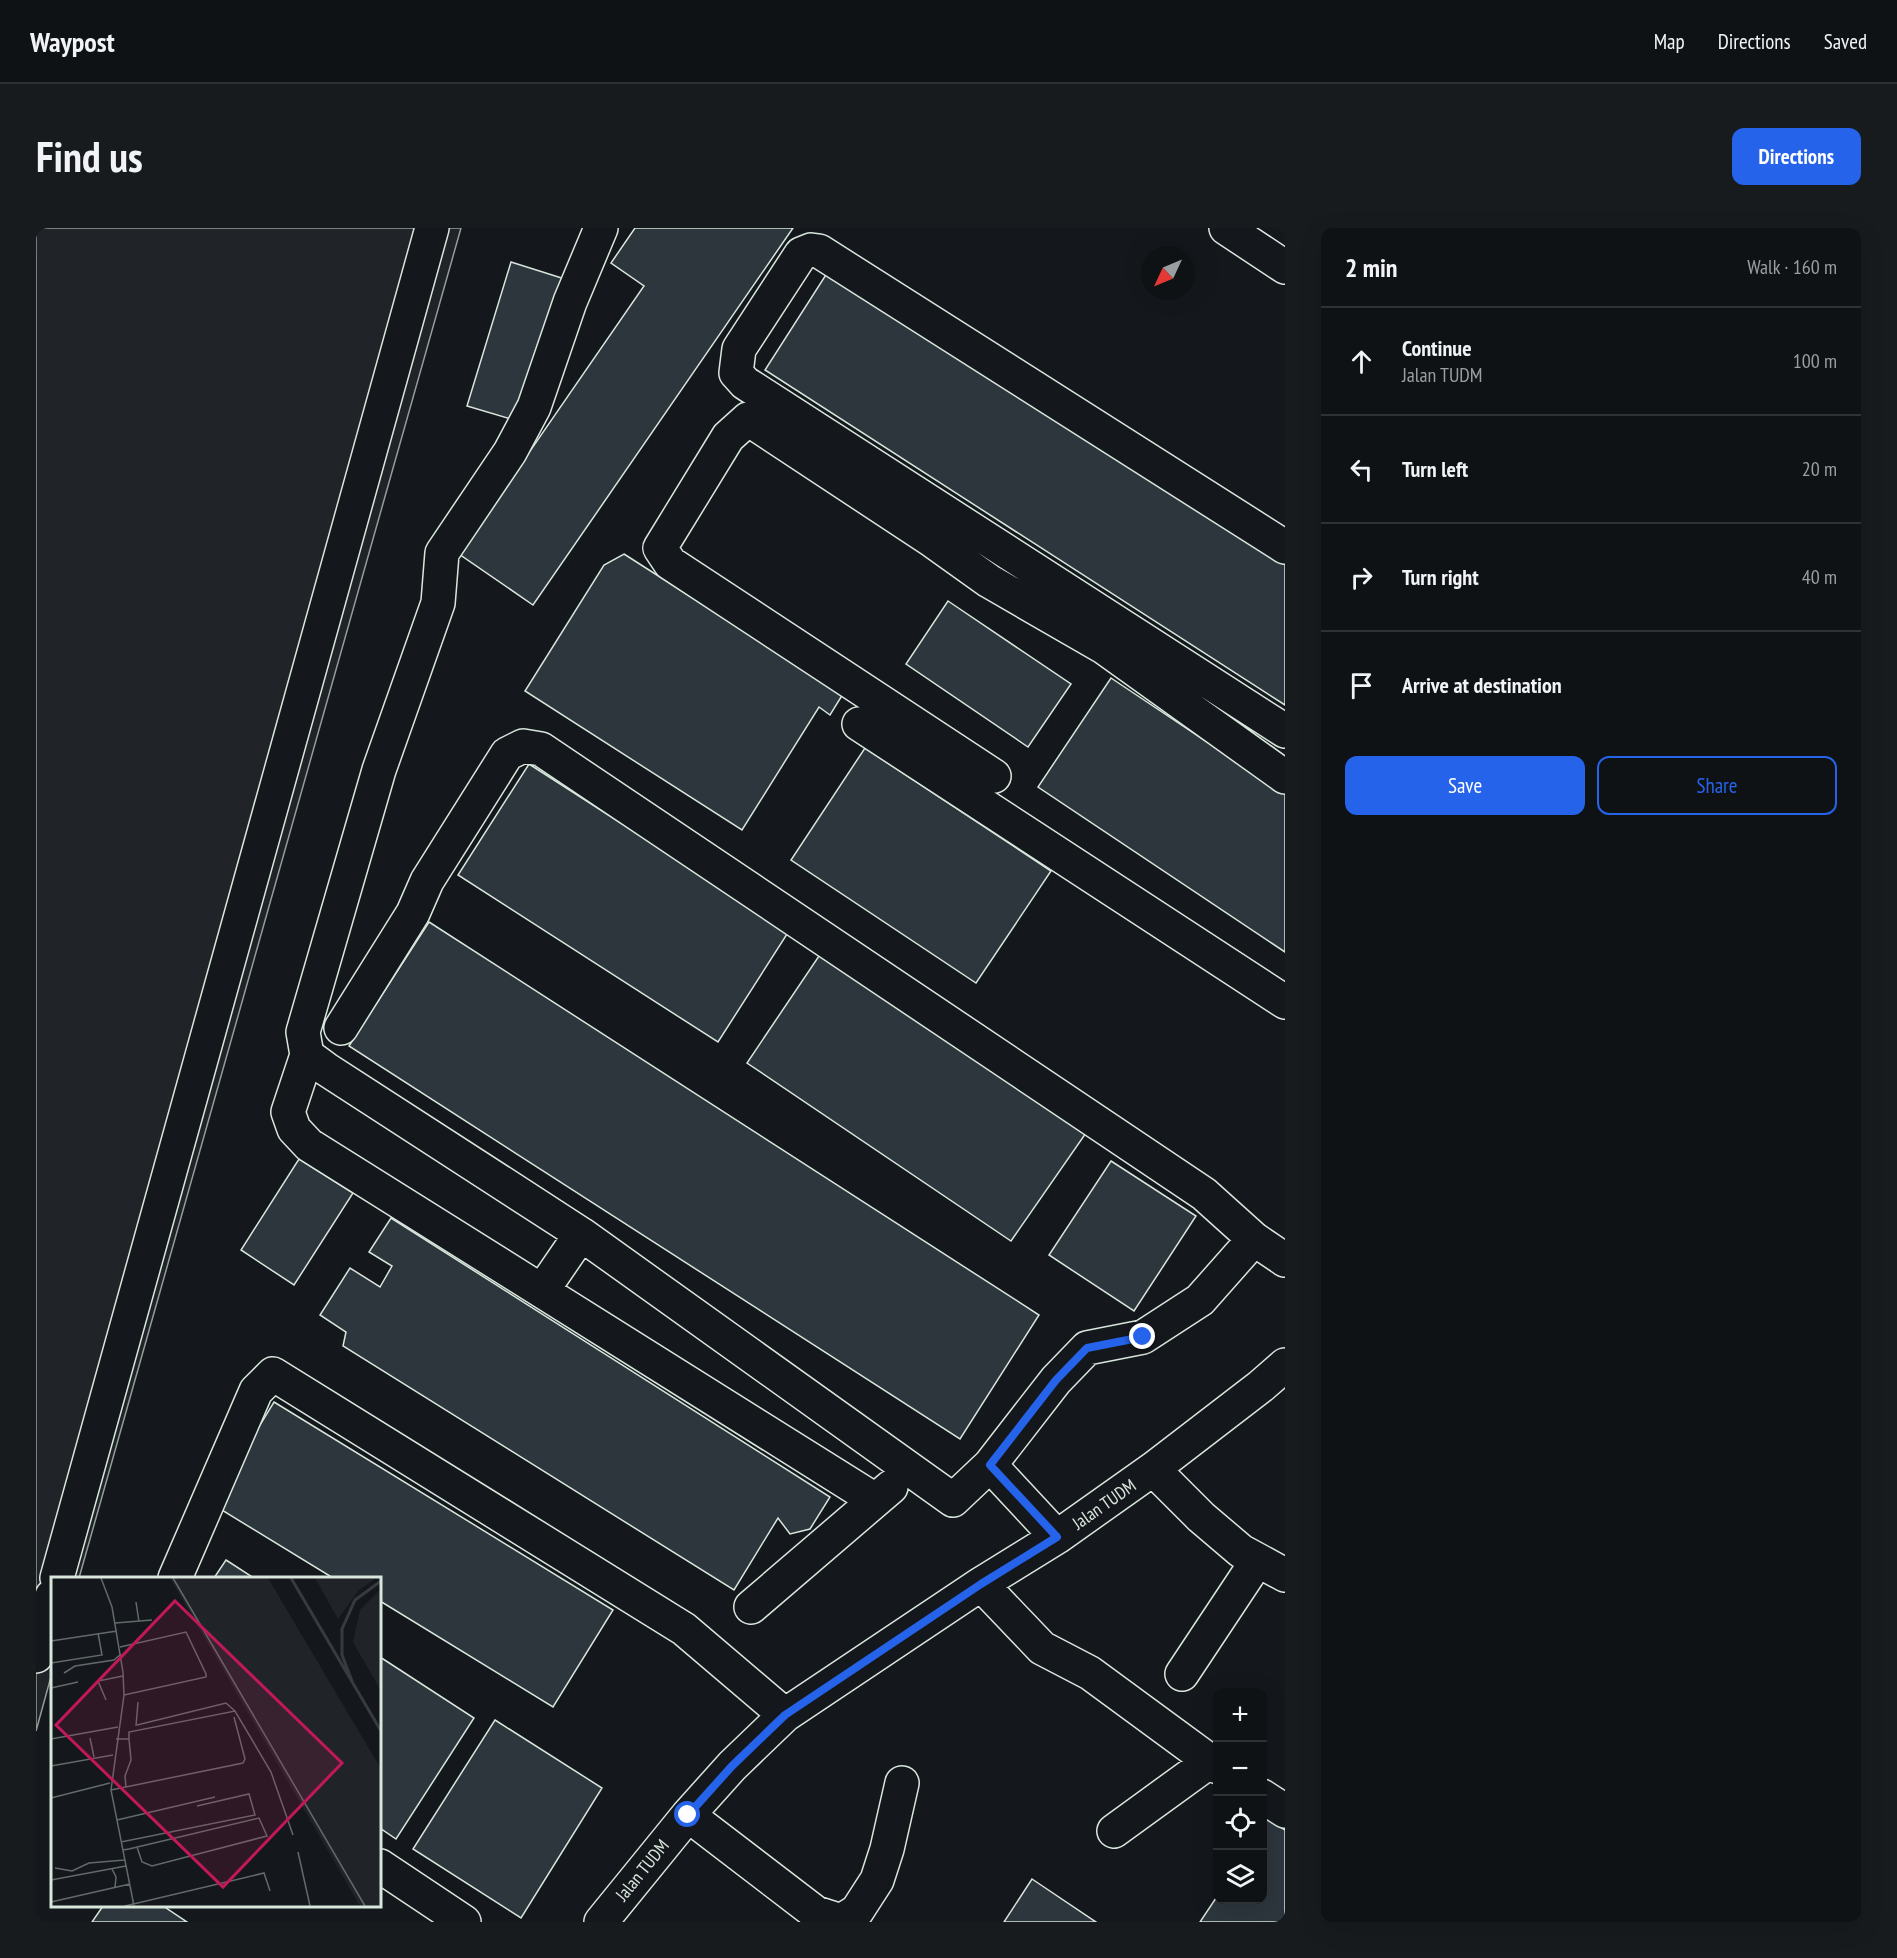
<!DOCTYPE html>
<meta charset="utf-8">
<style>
:root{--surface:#0f1215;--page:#181b1e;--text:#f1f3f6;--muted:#9b9ea0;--line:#2f3234;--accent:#2563eb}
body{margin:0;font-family:"PT Sans Narrow",sans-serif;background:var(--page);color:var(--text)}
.controls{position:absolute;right:18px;bottom:18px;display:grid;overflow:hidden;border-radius:12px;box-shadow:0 6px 24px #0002}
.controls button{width:54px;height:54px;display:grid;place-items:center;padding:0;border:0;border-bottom:2px solid var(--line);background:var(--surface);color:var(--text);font:30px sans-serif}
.compass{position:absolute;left:1105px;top:18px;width:54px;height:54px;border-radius:50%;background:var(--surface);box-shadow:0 6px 24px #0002;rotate:226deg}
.stop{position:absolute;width:18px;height:18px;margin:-14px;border:4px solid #2563eb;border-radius:50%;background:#fff}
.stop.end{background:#2563eb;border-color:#fff;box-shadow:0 2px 6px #0008}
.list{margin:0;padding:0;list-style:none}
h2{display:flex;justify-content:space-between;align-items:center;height:78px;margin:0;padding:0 24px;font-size:26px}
h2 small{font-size:20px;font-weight:400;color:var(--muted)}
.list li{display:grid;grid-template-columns:39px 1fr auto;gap:18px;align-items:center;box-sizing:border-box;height:108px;padding:0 24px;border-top:2px solid var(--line)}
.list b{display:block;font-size:22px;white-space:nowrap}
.list p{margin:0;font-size:20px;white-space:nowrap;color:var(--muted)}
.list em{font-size:20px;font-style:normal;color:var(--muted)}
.actions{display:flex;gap:12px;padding:18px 24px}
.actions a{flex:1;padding:14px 0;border:2px solid var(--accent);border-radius:12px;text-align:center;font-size:21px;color:var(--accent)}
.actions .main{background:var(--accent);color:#fff}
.icon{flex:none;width:33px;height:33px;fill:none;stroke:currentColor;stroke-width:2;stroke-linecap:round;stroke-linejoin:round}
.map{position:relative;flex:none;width:1249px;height:1694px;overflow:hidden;border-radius:12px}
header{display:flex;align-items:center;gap:36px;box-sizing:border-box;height:84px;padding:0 30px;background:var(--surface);border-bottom:2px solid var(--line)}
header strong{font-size:28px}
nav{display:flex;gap:33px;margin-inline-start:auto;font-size:21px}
.intro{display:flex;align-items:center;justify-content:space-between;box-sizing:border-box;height:144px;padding:0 36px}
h1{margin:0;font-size:42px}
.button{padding:15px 27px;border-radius:12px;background:var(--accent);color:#fff;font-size:21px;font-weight:700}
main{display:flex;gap:36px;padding:0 36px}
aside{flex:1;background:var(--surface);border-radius:12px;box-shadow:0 6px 24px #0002}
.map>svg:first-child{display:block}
.green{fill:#202428;stroke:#939e99;stroke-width:1.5}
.building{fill:#2c363c;stroke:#d8e6dc;stroke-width:1.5}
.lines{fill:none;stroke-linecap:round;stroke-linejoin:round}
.minor-casing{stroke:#d8e6dc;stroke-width:36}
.minor{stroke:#14181c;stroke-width:33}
.route{stroke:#2563eb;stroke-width:8}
.labels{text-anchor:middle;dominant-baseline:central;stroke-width:4.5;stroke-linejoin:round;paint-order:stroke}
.street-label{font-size:18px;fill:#d8e6dc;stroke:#14181c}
.inset-river{fill:none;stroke:#363b3e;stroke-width:3}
.inset-road{fill:none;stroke:#626a69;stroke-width:1.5}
.view{fill:#c2185b;fill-opacity:0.15;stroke:#c2185b;stroke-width:3}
.inset-edge{fill:none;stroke:#d8e6dc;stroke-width:3}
</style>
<header>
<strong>Waypost</strong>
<nav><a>Map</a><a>Directions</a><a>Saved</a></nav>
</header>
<div class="intro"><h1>Find us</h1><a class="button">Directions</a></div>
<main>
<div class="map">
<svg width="1249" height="1694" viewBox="0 0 1249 1694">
<rect width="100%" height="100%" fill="#14181c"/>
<!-- green -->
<path class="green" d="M0,0H425L43,1350H16V1445L0,1503Z"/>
<!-- building -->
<path class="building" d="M599,0H757L497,377L423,326L608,58L575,35Z
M475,34L532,52L488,195L431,178Z
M793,42L1249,336V477L729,142Z
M588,326L807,466L794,487L783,479L706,602L489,463L568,337Z
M912,373L1035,456L992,519L870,436Z
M1075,450L1249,566V724L1002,559Z
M829,520L1015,643L940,755L755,632Z
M493,536L753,703L682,814L422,647Z
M393,694L1003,1087L924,1211L313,818Z
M785,725L1050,905L975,1013L711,835Z
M263,931L317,965L258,1057L205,1022Z
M1075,933L1160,988L1098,1083L1013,1027Z
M355,990L794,1269L774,1301L754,1306L742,1290L698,1362L307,1118L310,1104L284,1087L314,1040L344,1059L356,1038L333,1024Z
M238,1174L577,1382L517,1479L344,1373V1350H297L176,1276Z
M190,1332L218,1350H178Z
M344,1429L438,1490L360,1611L344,1600Z
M459,1492L566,1560L485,1690L377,1621Z
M1232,1591L1249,1602V1694H1164L1182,1667V1672H1226V1599Z
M996,1651L1060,1694H968Z
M67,1678H127L151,1694H56Z"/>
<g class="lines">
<!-- minor casing -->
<g class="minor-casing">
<path id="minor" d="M565,0L534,74L498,179L474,224L406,325L402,375L343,542L267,804L271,827L290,841L545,1006L917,1272L954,1237L1021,1309
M1190,0L1249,39
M1249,319L783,23L775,22L765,26L703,121L700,145L709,155L1249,503
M823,496L1249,774
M958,548L634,335L624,320L692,209L712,191L897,313L953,353L1069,420L1249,549
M305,800L377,685L391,653L471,526L487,518L505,521L1168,966L1218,1011L1249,1032
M271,827L252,884L258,901L273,917L839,1272
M506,1063L545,1006
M954,1237L1020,1152L1051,1120L1107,1109L1164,1072L1218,1011
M1117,1241L1165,1289L1205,1323L1249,1347
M21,1350L396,0
M139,1350L220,1163L237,1146L648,1401L749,1487
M945,1356L1006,1420L1054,1445L1182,1539
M715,1379L855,1259
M0,1428L16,1368
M1146,1446L1221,1333
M1226,1568L1249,1583
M652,1587L780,1685L805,1693L821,1683L841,1652L851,1621L866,1555
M1078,1603L1173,1534
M344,1638L428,1694
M565,1694L652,1587L696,1538L749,1487L945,1356L1021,1309L1117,1241L1225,1158L1249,1137"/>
</g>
<!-- minor -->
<use href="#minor" class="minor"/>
</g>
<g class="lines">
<!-- route -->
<path class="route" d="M652,1587L696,1538L749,1487L945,1356L1021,1309L954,1237L1020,1152L1051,1120L1107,1109"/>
</g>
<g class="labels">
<!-- street labels -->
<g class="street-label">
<text transform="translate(1068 1276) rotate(-35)">Jalan TUDM</text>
<text transform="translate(606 1642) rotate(-51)">Jalan TUDM</text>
</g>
</g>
<!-- overview -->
<g transform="translate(15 1349)">
<rect width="330" height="330" fill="#14181c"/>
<path d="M119,1H217L330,192V329H309ZM264,1H325L308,13L287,42ZM330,12V114L302,65L309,33Z" fill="#202428"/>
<path class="inset-river" d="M240,1L330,154M301,104L291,78V52L304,23L330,4"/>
<path class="inset-road" d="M50,1L61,30L72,95L73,118L60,213L83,329M122,1L314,329M85,25L88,45M64,46L101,43M0,64L66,54M69,70L135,55L155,97V100L73,118M0,86L51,78L47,56M13,96L24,89L63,83L70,77M0,111L27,105M55,123L47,104L72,99M86,148L175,126L184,134M85,149L87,125M39,161L43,180M0,162L67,150M65,162H78V155L184,134L220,195L242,258M0,189L62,178M75,210L74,199L80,183L78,162M60,213L192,186L194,182L183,140M0,221L59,206M66,243L164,220M70,265L204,238L198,217L146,229M72,273L78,272L208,241L216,259L101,289L91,285L86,270M247,275L259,329M4,291L21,294L38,286L74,283M61,292L65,300L64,311M0,303L75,289M0,325L79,307M74,329L213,296L219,314"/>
<path class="view" d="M124,24L291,186L172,310L5,148Z"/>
<rect width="330" height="330" class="inset-edge"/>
</g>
</svg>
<div class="controls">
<button>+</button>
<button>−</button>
<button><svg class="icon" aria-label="locate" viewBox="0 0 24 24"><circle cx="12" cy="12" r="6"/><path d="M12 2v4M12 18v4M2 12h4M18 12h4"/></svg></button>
<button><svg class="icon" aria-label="layers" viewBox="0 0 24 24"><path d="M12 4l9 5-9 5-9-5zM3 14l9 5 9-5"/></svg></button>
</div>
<svg class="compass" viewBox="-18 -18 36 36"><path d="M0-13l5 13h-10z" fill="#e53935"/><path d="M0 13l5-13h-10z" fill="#9b9ea0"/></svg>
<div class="stop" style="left:652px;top:1587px"></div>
<div class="stop end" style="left:1107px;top:1109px"></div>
</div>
<aside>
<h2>2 min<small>Walk · 160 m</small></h2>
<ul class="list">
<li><svg class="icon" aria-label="ahead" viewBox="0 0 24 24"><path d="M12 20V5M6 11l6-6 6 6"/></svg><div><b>Continue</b><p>Jalan TUDM</p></div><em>100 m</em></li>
<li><svg class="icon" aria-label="left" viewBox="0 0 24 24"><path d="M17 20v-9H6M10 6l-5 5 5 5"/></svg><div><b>Turn left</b></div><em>20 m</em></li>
<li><svg class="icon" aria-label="right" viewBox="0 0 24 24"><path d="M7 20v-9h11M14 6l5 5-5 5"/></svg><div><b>Turn right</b></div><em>40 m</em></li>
<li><svg class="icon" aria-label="arrive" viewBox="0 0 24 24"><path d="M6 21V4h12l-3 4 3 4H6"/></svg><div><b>Arrive at destination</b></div></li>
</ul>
<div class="actions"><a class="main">Save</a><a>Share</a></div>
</aside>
</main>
